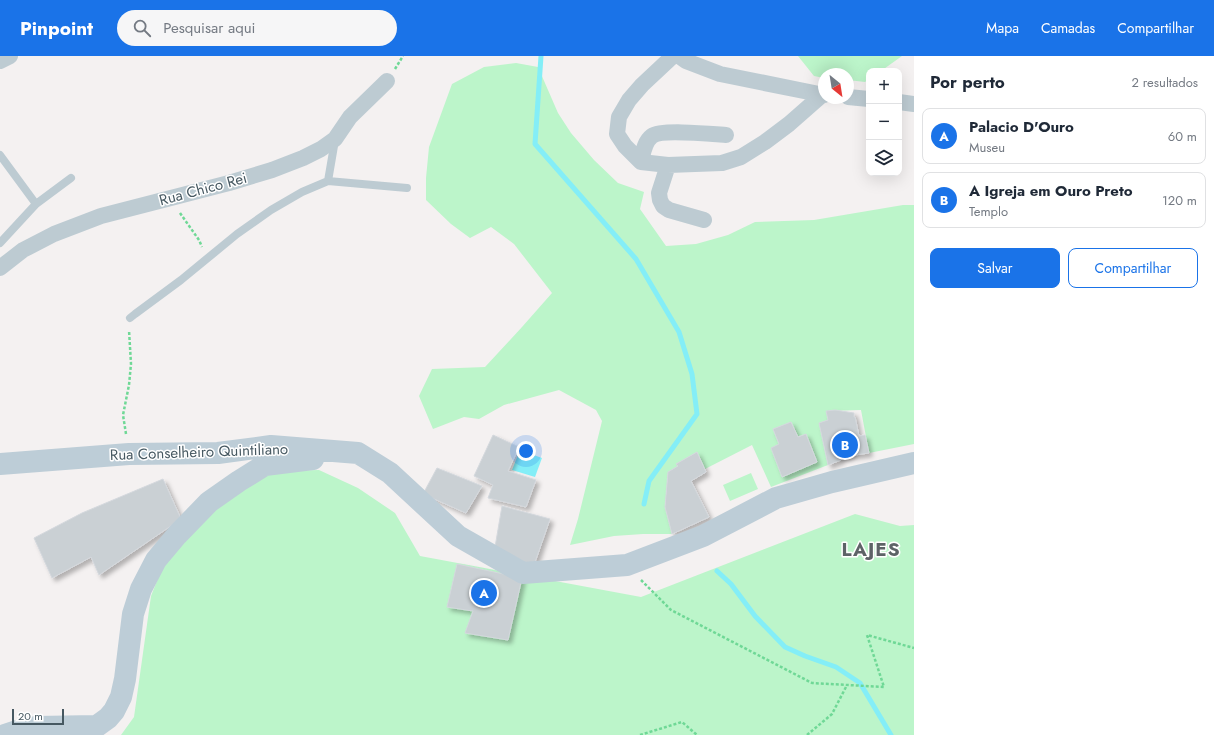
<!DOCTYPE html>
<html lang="pt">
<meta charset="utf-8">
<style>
:root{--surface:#fff;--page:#f6f6f7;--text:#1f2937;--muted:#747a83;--line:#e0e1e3;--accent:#1a73e8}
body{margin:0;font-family:Jost,sans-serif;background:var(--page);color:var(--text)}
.controls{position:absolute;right:12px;top:12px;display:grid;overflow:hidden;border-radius:8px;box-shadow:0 4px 16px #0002}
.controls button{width:36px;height:36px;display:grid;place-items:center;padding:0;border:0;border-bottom:1px solid var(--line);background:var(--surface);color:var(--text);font:20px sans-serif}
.compass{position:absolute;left:818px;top:12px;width:36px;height:36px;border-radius:50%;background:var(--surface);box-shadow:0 4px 16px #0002;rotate:150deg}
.scale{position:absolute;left:12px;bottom:10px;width:52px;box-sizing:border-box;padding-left:4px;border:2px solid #465861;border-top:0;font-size:11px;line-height:14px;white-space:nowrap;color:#465861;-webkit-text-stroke:3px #fff;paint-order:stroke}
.you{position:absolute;left:526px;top:395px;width:14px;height:14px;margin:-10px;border:3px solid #fff;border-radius:50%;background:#1a73e8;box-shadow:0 0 0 6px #1a73e833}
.badge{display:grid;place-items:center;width:26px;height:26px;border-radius:50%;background:var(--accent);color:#fff;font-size:13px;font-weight:700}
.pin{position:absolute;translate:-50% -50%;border:2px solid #fff;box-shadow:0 1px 4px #0006}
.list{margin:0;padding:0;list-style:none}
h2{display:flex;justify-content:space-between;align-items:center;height:52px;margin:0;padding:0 16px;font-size:17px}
h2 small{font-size:13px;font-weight:400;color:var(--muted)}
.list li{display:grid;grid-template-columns:26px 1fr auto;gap:12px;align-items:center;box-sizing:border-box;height:56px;margin:0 8px 8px;padding:0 8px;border:1px solid var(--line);border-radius:8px}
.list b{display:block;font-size:15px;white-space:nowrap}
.list p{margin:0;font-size:13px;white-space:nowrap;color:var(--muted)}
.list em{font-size:13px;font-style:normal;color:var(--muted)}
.actions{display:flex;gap:8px;padding:12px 16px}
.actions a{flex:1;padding:9px 0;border:1px solid var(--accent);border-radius:8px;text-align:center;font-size:14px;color:var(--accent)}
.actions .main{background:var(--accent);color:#fff}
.icon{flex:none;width:22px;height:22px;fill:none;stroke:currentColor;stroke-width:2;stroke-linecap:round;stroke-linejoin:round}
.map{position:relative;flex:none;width:914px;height:679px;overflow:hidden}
header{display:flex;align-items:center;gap:24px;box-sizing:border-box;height:56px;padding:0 20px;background:var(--accent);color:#fff}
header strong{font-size:19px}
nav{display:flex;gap:22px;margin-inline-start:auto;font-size:14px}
.search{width:280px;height:36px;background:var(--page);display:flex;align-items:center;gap:10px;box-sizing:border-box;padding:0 14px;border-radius:22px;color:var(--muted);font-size:15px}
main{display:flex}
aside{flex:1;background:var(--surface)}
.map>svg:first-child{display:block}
.green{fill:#bcf5ca;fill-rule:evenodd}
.water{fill:#84eef7}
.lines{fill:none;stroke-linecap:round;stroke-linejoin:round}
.stream{stroke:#84eef7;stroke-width:5}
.building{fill:#cad0d4;stroke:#d4d8dd;filter:url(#shadow)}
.path{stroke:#6fd896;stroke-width:2.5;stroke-dasharray:3 2;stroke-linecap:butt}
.lane{stroke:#bdcbd2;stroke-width:8}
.street{stroke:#bdcbd2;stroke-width:16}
.secondary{stroke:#bdcdd7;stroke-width:22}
.labels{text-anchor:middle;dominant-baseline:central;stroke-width:3;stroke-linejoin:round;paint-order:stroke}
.street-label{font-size:15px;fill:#465861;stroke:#fff}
.district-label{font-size:19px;font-weight:bold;letter-spacing:1px;fill:#5d6367;stroke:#fff}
</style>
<header>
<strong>Pinpoint</strong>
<div class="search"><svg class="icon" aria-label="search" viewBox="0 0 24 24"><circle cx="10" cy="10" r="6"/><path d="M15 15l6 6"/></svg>Pesquisar aqui</div>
<nav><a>Mapa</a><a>Camadas</a><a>Compartilhar</a></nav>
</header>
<main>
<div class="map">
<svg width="914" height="679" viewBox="0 0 914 679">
<defs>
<filter id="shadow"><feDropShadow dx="3.5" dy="3.5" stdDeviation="2" flood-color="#0004"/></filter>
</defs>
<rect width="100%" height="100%" fill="#f4f1f1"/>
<!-- green -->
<path class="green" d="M798,0H902L881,15H869V23L865,26L848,24V18H824V22L814,20Z
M516,7L538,11L558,57L571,77L594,104L618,127L644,136L640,153L666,190L696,188L728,179L755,166L814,164L903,149H914V388L869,397L861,354L827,355L828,364L819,367L828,409L771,431L752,389L705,413L697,396L676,408L678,410L668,416L665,451L672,478H643L614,480L570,489L578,463L602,365L596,354L559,334L504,349L479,363L464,361L433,373L419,340L432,313L485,311L522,271L552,237L514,188L491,171L470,182L451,168L426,144V122L429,91L452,28L484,11ZM791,366L798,381L806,378L817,406L782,421L779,388L773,373Z
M319,414L358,432L395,457L420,500L641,541L855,458L900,470L914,469V679H121L134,661L151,540L166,502L230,438L273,415Z
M751,417L758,433L730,445L723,429Z"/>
<!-- water -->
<path class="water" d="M520,394L542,402L535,421L512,414Z"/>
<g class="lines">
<!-- stream -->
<path class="stream" d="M541,0L535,88L636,203L679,276L692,318L697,358L649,425L644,448
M717,515L731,528L755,560L785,591L805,600L836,611L860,627L891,679"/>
</g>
<!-- building -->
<path class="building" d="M835,354L854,357V361H855L859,380L865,379L869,397L840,401L841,404L828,409L819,367L828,364L826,355Z
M791,366L798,381L806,378L817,406L782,421L771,392L779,388L773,373Z
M493,379L519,391L508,415L536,424L526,451L488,442L493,429L474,420Z
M697,396L706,416L691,425L709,461L672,478L665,451L668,416L678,410L676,408Z
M437,412L482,430L466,457L423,438Z
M163,423L181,463L99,519L91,501L52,522L34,482L82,457Z
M502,450L550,463L534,509L494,497Z
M457,508L522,522L508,584L465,577L473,555L447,551Z"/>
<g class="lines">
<!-- path -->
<path class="path" d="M395,13L403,0
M180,157L199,184L202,191
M126,378L123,359L129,329L131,308L129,274
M641,524L671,554L812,627L884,631L867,579L914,592
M640,679L682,666L697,679
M807,679L832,658L847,629"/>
<!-- lane -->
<path class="lane" d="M0,99L36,148
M328,125L335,84
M0,187L36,148L71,122
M130,262L135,258L181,224L237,178L271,154L302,136L328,125L407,132"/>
<!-- street -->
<path class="street" d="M673,0L642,29L629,44L619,61L617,78L625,90L641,106L668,109L722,107L741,101L765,86L789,68L822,39
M679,0L686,5L720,18L824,39
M0,5L10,0
M848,41L869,43
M899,46L914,48
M641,106C643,97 644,86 652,80C661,73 712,78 726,79
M668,109L659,137L660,144L663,150L669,154L704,164
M0,212L23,194L54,178L101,160L229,127L272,114L303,102L321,93L335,83L350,61L387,25"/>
<!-- secondary -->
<path class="secondary" d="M0,408L129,398L218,397L271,390L358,397L390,417L458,480L523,517L627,509L703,480L776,442L832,426L914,407
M5,679L17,675L36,671L97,670L108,662L114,655L121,641L125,623L133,558L141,533L156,504L177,479L209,446L239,425L265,409L313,403"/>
</g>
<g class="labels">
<!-- street labels -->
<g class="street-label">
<text transform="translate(203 133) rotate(-15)">Rua Chico Rei</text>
<text transform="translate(199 396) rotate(-2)">Rua Conselheiro Quintiliano</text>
</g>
<!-- district labels -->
<g class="district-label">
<text x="871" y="493">LAJES</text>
</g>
</g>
</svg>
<div class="controls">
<button>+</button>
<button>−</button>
<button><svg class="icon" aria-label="layers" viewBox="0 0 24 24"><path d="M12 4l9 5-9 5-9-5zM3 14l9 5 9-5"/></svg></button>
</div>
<svg class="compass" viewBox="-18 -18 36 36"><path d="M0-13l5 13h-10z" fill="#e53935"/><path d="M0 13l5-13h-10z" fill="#747a83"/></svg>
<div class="scale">20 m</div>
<div class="you"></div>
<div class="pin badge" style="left:484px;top:537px">A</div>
<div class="pin badge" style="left:845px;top:389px">B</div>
</div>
<aside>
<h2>Por perto<small>2 resultados</small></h2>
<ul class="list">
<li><span class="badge">A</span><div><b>Palacio D'Ouro</b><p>Museu</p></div><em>60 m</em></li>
<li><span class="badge">B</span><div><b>A Igreja em Ouro Preto</b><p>Templo</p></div><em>120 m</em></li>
</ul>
<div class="actions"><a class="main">Salvar</a><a>Compartilhar</a></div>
</aside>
</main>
